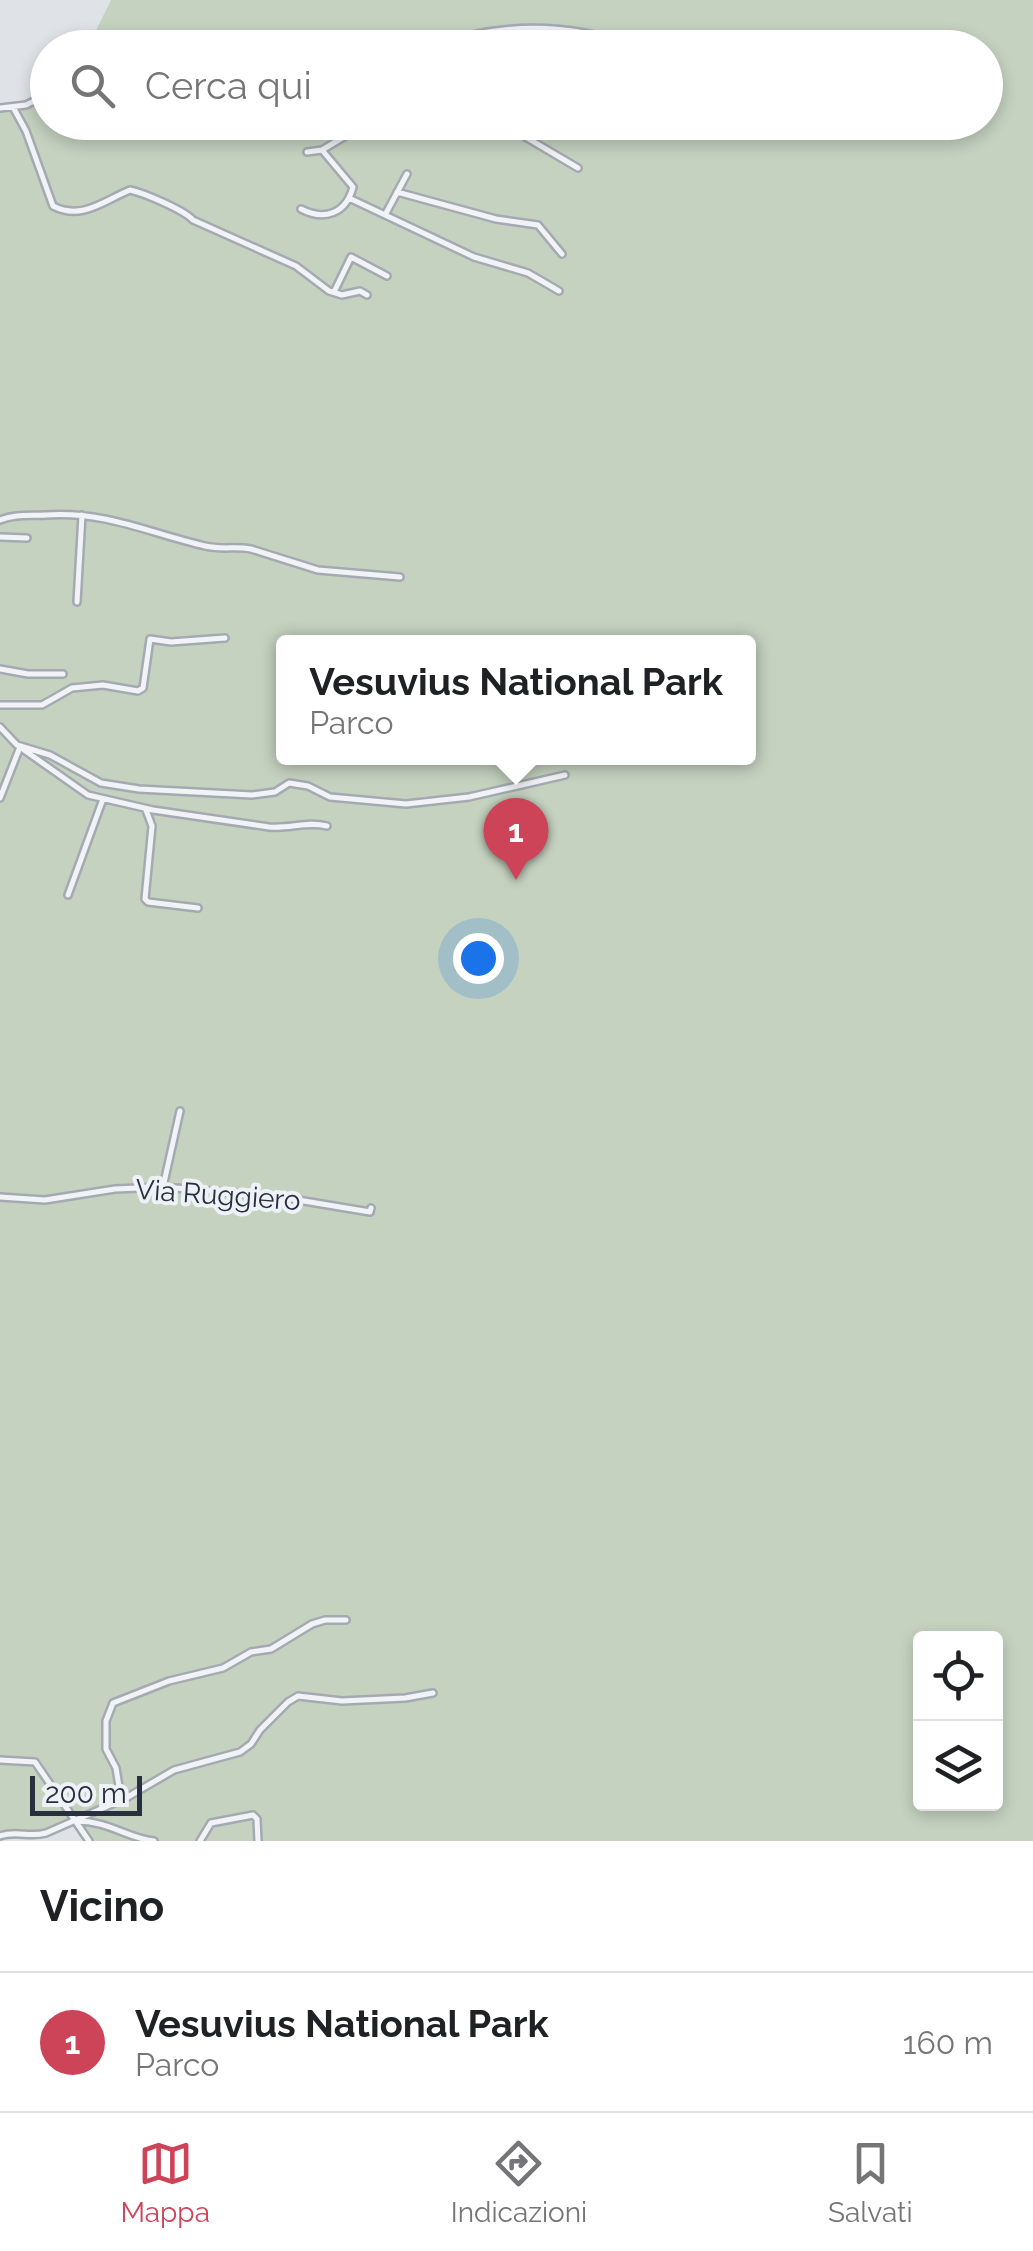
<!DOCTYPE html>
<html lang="it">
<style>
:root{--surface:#fff;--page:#f6f6f6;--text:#202124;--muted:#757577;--line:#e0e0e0;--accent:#cd4459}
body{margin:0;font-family:Raleway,sans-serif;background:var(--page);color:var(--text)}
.controls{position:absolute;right:30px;bottom:30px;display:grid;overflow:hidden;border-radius:10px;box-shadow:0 5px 15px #0003}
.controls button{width:90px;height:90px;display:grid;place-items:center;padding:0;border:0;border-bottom:2px solid var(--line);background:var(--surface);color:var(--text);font:50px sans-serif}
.scale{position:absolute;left:30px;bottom:25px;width:112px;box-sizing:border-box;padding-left:10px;border:5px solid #28303f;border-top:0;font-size:28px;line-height:35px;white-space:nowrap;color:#28303f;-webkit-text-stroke:8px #eef1f6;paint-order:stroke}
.you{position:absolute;left:478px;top:958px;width:35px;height:35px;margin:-25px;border:8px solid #fff;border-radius:50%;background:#1a73e8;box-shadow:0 0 0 15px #1a73e833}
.badge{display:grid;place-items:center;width:65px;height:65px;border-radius:50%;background:var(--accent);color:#fff;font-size:32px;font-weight:700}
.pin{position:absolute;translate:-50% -82px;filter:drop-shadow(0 2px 5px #0008)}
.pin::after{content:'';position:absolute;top:52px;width:35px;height:30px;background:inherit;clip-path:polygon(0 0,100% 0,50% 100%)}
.popup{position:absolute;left:276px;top:635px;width:480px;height:130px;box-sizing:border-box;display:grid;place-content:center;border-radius:10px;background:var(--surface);filter:drop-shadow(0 2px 8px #0005);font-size:32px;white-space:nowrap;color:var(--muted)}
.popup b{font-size:38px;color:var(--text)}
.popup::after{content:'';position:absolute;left:50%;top:100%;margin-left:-20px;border:20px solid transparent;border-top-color:var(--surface)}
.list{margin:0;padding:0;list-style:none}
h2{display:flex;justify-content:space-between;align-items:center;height:130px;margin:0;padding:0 40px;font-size:42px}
h2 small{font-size:32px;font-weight:400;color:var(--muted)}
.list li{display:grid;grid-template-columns:65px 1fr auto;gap:30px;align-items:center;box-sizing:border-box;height:140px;padding:0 40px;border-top:2px solid var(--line)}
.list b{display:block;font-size:38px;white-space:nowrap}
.list p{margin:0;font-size:32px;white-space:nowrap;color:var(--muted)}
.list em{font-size:32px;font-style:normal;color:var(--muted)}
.icon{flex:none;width:55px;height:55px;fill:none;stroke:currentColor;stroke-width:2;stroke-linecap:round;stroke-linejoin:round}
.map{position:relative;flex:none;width:1033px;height:1841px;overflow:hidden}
.search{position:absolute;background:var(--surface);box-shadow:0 5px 15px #0003;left:30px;right:30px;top:30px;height:110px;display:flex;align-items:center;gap:25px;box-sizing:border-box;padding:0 35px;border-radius:55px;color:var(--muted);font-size:38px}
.sheet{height:270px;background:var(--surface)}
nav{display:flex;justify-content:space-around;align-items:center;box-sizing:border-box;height:140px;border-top:2px solid var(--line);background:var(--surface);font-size:28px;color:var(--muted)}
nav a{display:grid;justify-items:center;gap:5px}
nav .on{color:var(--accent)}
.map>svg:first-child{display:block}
.green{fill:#c5d2c0;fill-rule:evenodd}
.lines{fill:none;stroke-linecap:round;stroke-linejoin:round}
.minor-casing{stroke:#a4aab2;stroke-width:10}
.minor{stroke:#f2f3f6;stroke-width:5}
.labels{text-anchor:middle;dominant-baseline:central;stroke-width:8;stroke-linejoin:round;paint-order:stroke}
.street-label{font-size:28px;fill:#28303f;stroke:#eef1f6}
</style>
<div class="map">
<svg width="1033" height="1841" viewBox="0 0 1033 1841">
<rect width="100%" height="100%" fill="#dfe3e8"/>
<!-- green -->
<path class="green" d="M111,0H1033V1841H87L73,1822L43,1836L0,1839V104L26,100L47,90L48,122H986V48L88,47ZM284,642H748V758H284ZM920,1638H996V1804H920Z"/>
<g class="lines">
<!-- minor casing -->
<g class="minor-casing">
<path id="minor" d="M427,48C497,22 569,22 639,48
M13,107L26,131L53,206C82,221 105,200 130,190C144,193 184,210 193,220L296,266L329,291L342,295L360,291L367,295
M0,108L26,105L48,94
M500,122L578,168
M307,152L322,150L347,135L343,122
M397,192L496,219L538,225L562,254
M349,198L474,257L528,273L559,291
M301,209C324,221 346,214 353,187L322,150
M385,215L407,174
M334,292L351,257L387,276
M0,520C16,514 29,516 46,515C106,511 149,533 205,546C223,550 235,546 251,549L318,570L400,577
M0,537L27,538
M77,602L82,515
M0,669L28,674H63
M0,705H42L72,688L103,685L138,691L143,688L150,639L171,642L225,638
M0,727L17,745L50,755L101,783L139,789L252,795L275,792L289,783L308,786L330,797L406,804L469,797L565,775
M24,750L88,795L153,810L269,827C290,829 306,821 327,826
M0,798L20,747
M146,810L152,826L145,899L148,902L198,908
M68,895L103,799
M163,1187L180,1111
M0,1197L45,1200L115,1189L163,1187L274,1196L370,1212L371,1208
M0,1760L35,1762L89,1841
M121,1799L116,1768L106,1749V1721L113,1703L169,1681L223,1668L251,1652L271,1649L312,1624L325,1620H346
M76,1821C110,1821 126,1838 154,1841
M0,1836C17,1830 29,1838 46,1833L126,1798L174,1770L240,1752L251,1744L260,1730L288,1702L298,1696L342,1701L405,1698L433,1693
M200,1841L211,1823L253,1815L257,1819L258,1841"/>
</g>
<!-- minor -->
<use href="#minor" class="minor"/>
</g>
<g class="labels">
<!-- street labels -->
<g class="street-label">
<text transform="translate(218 1195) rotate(4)">Via Ruggiero</text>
</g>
</g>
</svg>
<div class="controls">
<button><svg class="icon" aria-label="locate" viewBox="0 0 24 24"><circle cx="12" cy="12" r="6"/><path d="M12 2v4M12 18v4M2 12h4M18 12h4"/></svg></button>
<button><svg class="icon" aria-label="layers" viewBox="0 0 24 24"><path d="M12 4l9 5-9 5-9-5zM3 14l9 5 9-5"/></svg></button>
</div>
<div class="scale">200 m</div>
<div class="you"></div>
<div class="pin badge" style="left:516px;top:880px">1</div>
<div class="popup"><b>Vesuvius National Park</b>Parco</div>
<div class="search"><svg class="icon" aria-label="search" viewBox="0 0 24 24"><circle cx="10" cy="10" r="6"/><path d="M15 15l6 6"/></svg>Cerca qui</div>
</div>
<section class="sheet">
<h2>Vicino<small></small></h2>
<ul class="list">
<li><span class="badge">1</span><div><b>Vesuvius National Park</b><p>Parco</p></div><em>160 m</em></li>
</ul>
</section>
<nav>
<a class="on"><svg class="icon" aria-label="map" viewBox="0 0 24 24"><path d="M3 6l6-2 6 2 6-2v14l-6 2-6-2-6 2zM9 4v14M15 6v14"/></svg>Mappa</a>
<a><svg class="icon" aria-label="directions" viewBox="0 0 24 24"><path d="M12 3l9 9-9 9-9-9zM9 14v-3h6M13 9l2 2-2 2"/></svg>Indicazioni</a>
<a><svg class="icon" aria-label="saved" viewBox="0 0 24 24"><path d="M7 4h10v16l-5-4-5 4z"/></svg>Salvati</a>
</nav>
